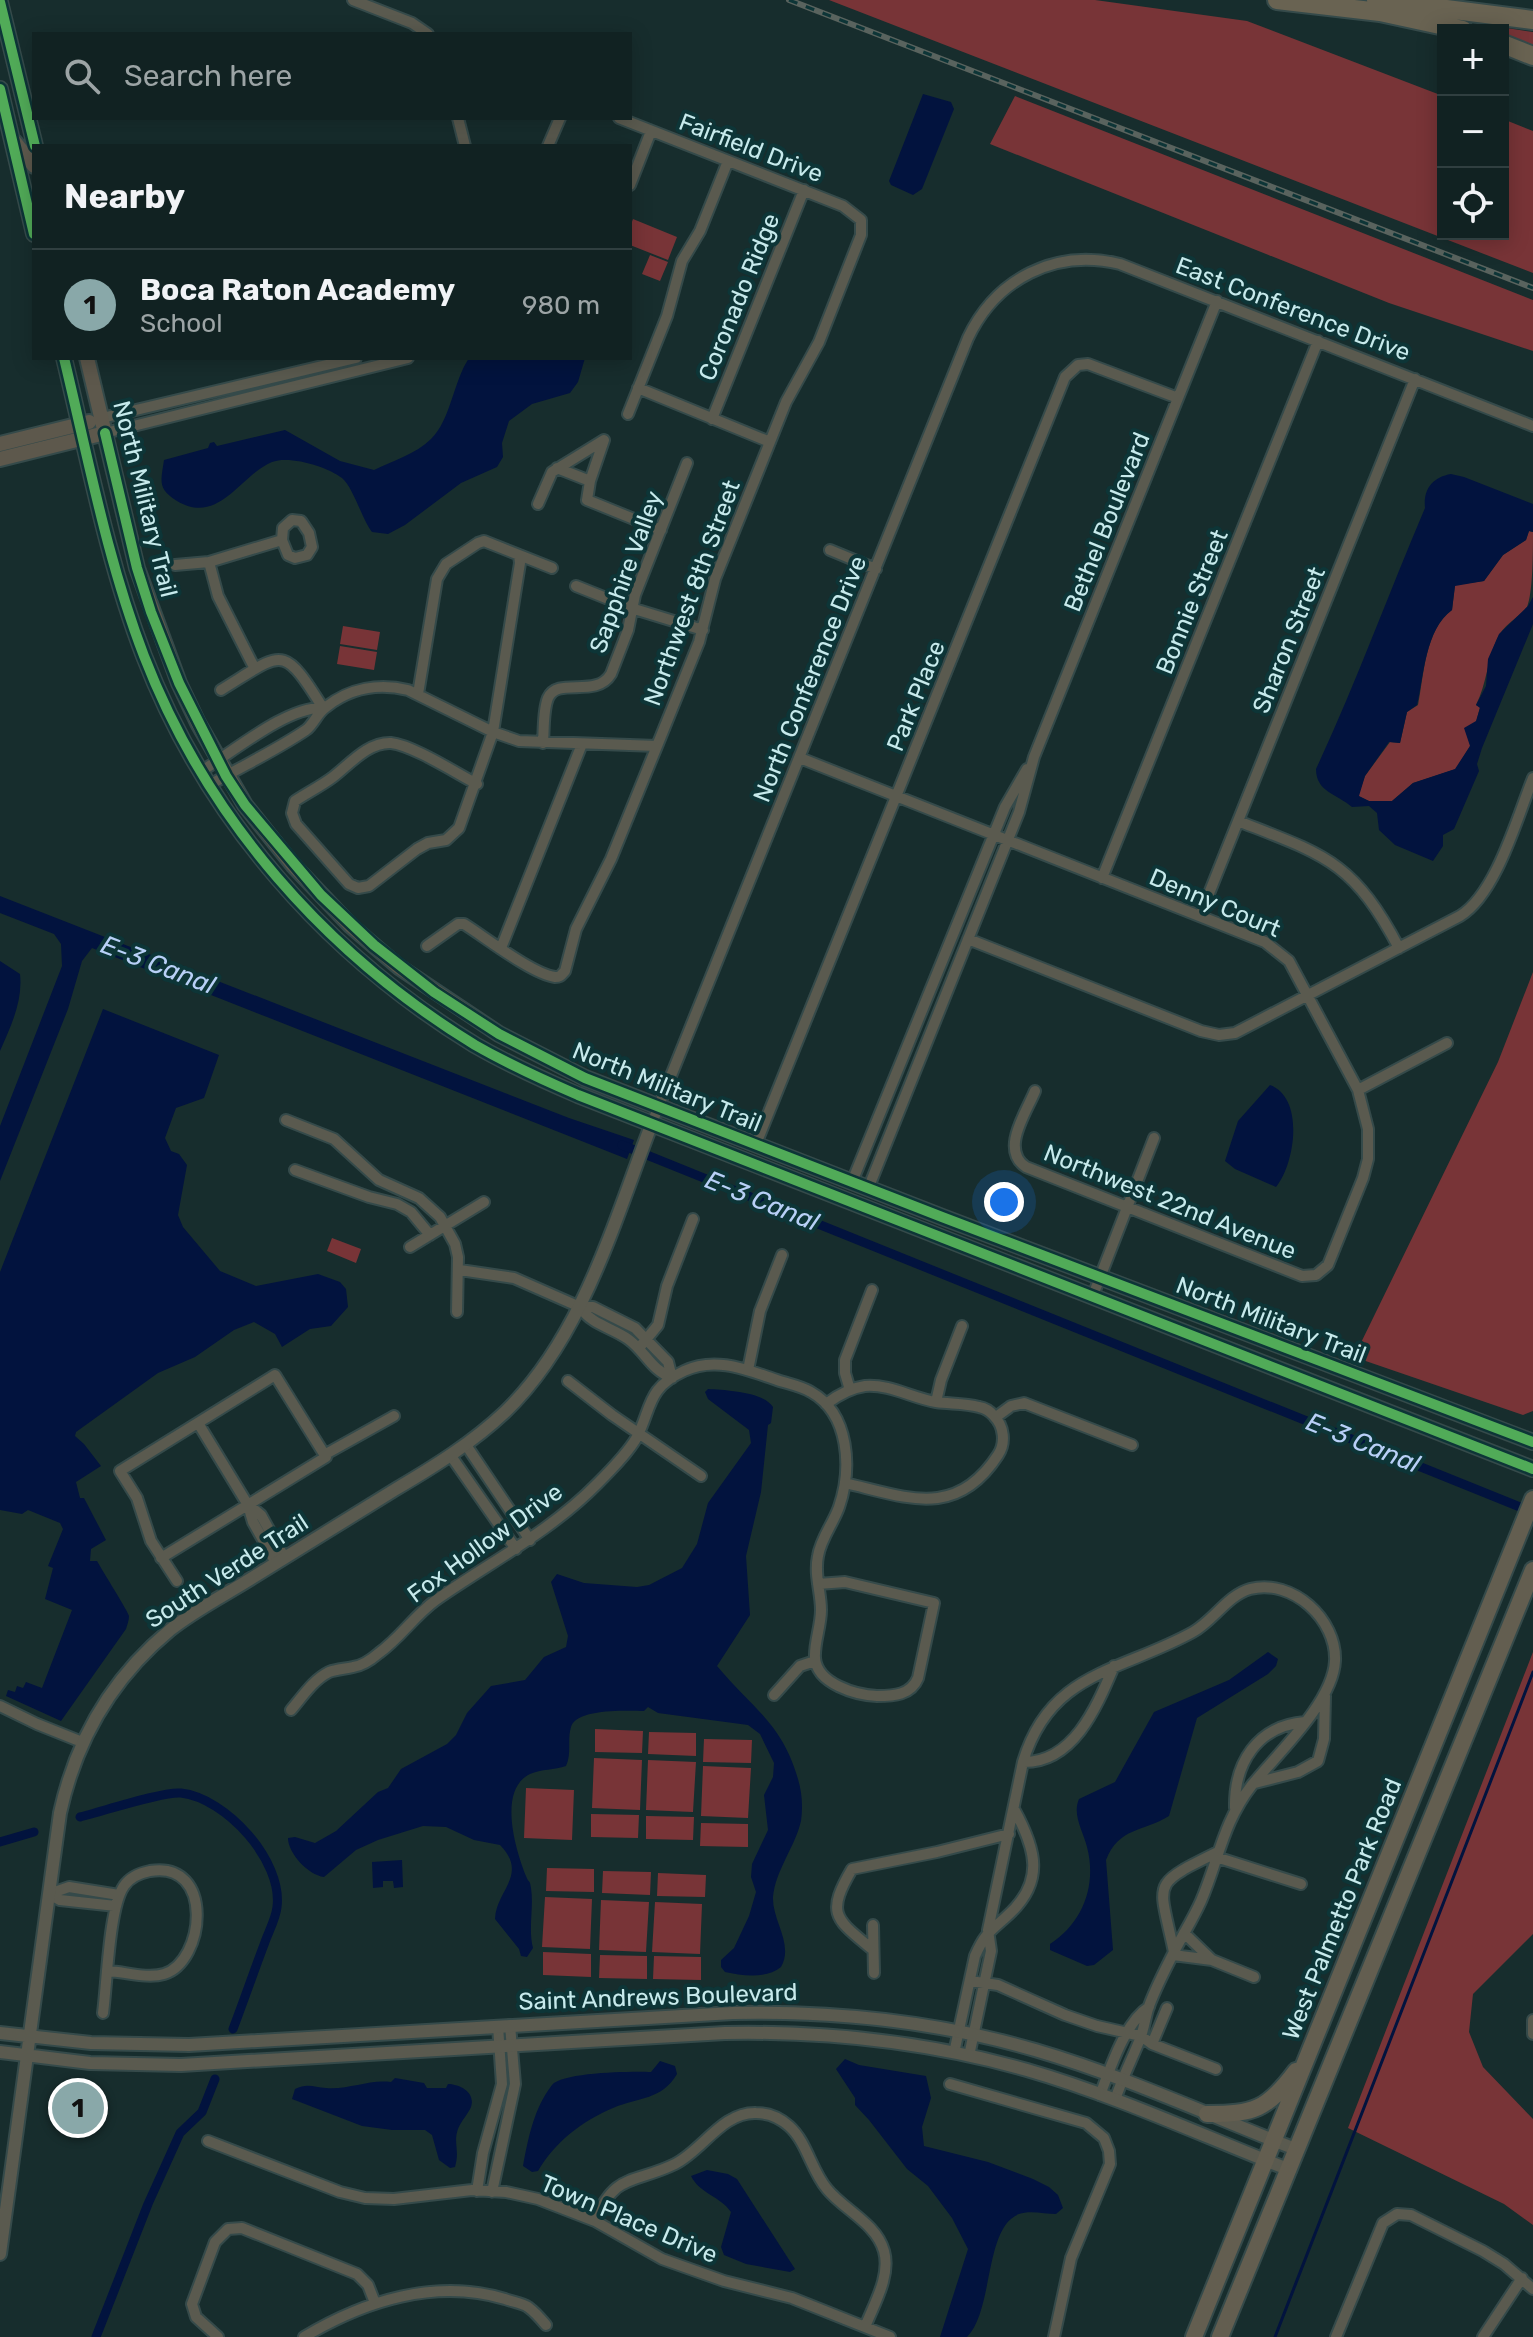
<!DOCTYPE html>
<meta charset="utf-8">
<style>
:root{--surface:#122;--page:#1a2a2a;--text:#f1f3f6;--muted:#9ca4a5;--line:#303f40;--accent:#89a8a9}
body{margin:0;font-family:Rubik,sans-serif;background:var(--page);color:var(--text)}
.controls{position:absolute;right:24px;top:24px;display:grid;overflow:hidden;border-radius:0px;box-shadow:0 4px 20px #0003}
.controls button{width:72px;height:72px;display:grid;place-items:center;padding:0;border:0;border-bottom:2px solid var(--line);background:var(--surface);color:var(--text);font:40px sans-serif}
.you{position:absolute;left:1004px;top:1202px;width:28px;height:28px;margin:-20px;border:6px solid #fff;border-radius:50%;background:#1a73e8;box-shadow:0 0 0 12px #1a73e833}
.badge{display:grid;place-items:center;width:52px;height:52px;border-radius:50%;background:var(--accent);color:#111;font-size:26px;font-weight:700}
.pin{position:absolute;translate:-50% -50%;border:4px solid #fff;box-shadow:0 2px 8px #0006}
.list{margin:0;padding:0;list-style:none}
h2{display:flex;justify-content:space-between;align-items:center;height:104px;margin:0;padding:0 32px;font-size:34px}
h2 small{font-size:26px;font-weight:400;color:var(--muted)}
.list li{display:grid;grid-template-columns:52px 1fr auto;gap:24px;align-items:center;box-sizing:border-box;height:112px;padding:0 32px;border-top:2px solid var(--line)}
.list b{display:block;font-size:30px;white-space:nowrap}
.list p{margin:0;font-size:26px;white-space:nowrap;color:var(--muted)}
.list em{font-size:26px;font-style:normal;color:var(--muted)}
.icon{flex:none;width:44px;height:44px;fill:none;stroke:currentColor;stroke-width:2;stroke-linecap:round;stroke-linejoin:round}
.map{position:relative;flex:none;width:1533px;height:2337px;overflow:hidden}
.search{position:absolute;background:var(--surface);box-shadow:0 4px 20px #0003;left:32px;top:32px;width:600px;height:88px;display:flex;align-items:center;gap:20px;box-sizing:border-box;padding:0 28px;border-radius:0px;color:var(--muted);font-size:30px}
.panel{position:absolute;background:var(--surface);box-shadow:0 4px 20px #0003;left:32px;top:144px;width:600px;height:216px;border-radius:0px}
.map>svg:first-child{display:block}
.green{fill:#783437}
.water{fill:#02133e}
.lines{fill:none;stroke-linecap:round;stroke-linejoin:round}
.stream{stroke:#02133e;stroke-width:3}
.canal{stroke:#02133e;stroke-width:9}
.minor-casing{stroke:#354a4a;stroke-width:14}
.tertiary-casing{stroke:#354a4a;stroke-width:16}
.secondary-casing{stroke:#354a4a;stroke-width:18}
.primary-casing{stroke:#354a4a;stroke-width:20}
.motorway-casing{stroke:#354a4a;stroke-width:22}
.minor{stroke:#5a5a4f;stroke-width:10}
.tertiary{stroke:#5a5a4f;stroke-width:12}
.secondary{stroke:#5d584c;stroke-width:14}
.primary{stroke:#635e50;stroke-width:16}
.motorway{stroke:#696352;stroke-width:18}
.rail-casing{stroke:#59635e;stroke-width:6}
.rail{stroke:#0d3537;stroke-width:3;stroke-dasharray:9;stroke-linecap:butt}
.cycleway-casing{stroke:#0d3537;stroke-width:15}
.cycleway{stroke:#51ab58;stroke-width:10}
.labels{text-anchor:middle;dominant-baseline:central;stroke-width:8;stroke-linejoin:round;paint-order:stroke}
.street-label{font-size:24px;fill:#c7eaec;stroke:#0d3537}
.water-label{font-size:26px;font-style:italic;fill:#b8d0f7;stroke:#0d3537}
</style>
<div class="map">
<svg width="1533" height="2337" viewBox="0 0 1533 2337">
<rect width="100%" height="100%" fill="#172d2d"/>
<!-- green -->
<path class="green" d="M829,0H1095L1247,21L1443,96V234H1503V119L1533,131V273Z
M1487,25L1533,32V50L1503,38V30H1485Z
M1015,96L1533,300V351L1389,303L990,144Z
M633,219L677,237L668,260L630,245V227Z
M650,255L668,262L660,281L642,274Z
M1529,531L1533,532C1533,551 1533,593 1527,607C1518,618 1503,625 1497,639C1487,661 1487,683 1476,705L1480,707L1470,746L1456,769L1413,783L1392,801H1369L1358,796L1365,776L1390,742L1400,743L1407,712L1418,705C1424,675 1425,630 1452,610L1455,585L1484,581L1503,555L1526,540Z
M343,626L380,632L377,650L340,644Z
M340,646L377,652L374,670L337,664Z
M1533,972V1411L1523,1415L1354,1357L1498,1062Z
M332,1238L361,1249L356,1263L327,1251Z
M1533,1652V1934L1473,1994L1469,2032L1483,2067L1533,2119V2225L1504,2204L1348,2128Z
M595,1729L643,1731L642,1753L595,1752Z
M649,1732L696,1733V1756L648,1754Z
M704,1739L752,1740L751,1763L703,1762Z
M594,1758L642,1760L640,1810L592,1808Z
M648,1760L696,1762L693,1812L646,1810Z
M703,1766L751,1768L748,1818L701,1816Z
M526,1788L574,1790L572,1840L524,1838Z
M591,1814L639,1815L638,1838L591,1837Z
M646,1816L694,1817L693,1840L646,1839Z
M701,1823L748,1824V1847L700,1846Z
M547,1868L594,1869V1892L546,1891Z
M603,1871L651,1872L650,1895L602,1893Z
M658,1873L706,1875L705,1897L657,1896Z
M545,1897L592,1899L590,1949L542,1947Z
M601,1900L649,1902L646,1952L599,1950Z
M655,1902L702,1904L700,1954L652,1952Z
M543,1952L591,1954V1977L543,1975Z
M600,1955L647,1956V1979L599,1978Z
M654,1956L701,1957V1980L653,1979Z"/>
<!-- water -->
<path class="water" d="M923,94L951,102L954,109L922,189L913,195L891,185L889,181Z
M469,358H585L578,382L570,393L532,404L509,421L502,443L503,457L497,467L461,483L405,525L388,534L372,532C362,519 353,487 342,478C328,467 290,455 272,462C240,475 219,526 177,501C157,489 161,481 164,460L208,448L210,443L214,442L217,446L285,430L340,461L374,470C392,461 416,454 431,439C451,419 453,382 469,358Z
M1451,474L1464,477L1533,504V532L1529,531L1526,540L1503,555L1484,581L1455,586L1452,610C1425,630 1424,675 1417,705L1407,712L1400,743L1389,742L1365,776L1359,796L1369,801H1392L1413,783L1455,769L1470,746L1464,728L1476,721L1480,708L1476,705L1486,686L1488,659L1499,634L1528,606L1533,597V624L1482,748L1477,764L1479,771L1454,829L1443,835V846L1433,861L1395,845L1379,830L1377,813L1369,806L1352,807C1337,794 1316,792 1316,769C1356,683 1388,595 1425,508C1423,489 1433,477 1451,474Z
M0,896L569,1118L634,1140L627,1159L92,948L82,961L68,1009L0,1181V1126L62,966L61,944L54,934L0,913Z
M0,961L20,974C23,1001 11,1026 0,1051Z
M103,1009L219,1055L204,1098L176,1108L165,1138L171,1151L179,1154L187,1165L178,1215L183,1227L220,1271L256,1286L318,1274L340,1282L346,1289L348,1307L331,1326L310,1329L282,1347L275,1334L254,1322L234,1330L195,1357L158,1373L76,1432L75,1436L84,1444L101,1466L76,1482L80,1498H84L106,1540L91,1549L90,1561H97C102,1570 129,1613 129,1616C129,1621 127,1625 126,1629L61,1721L6,1696L8,1690L15,1692L17,1686L23,1688L26,1682L42,1688L72,1610L45,1599L53,1568L48,1566L63,1529L60,1523L28,1510L22,1514L0,1510V1272Z
M1270,1085C1305,1098 1295,1164 1276,1187L1235,1169L1225,1161L1238,1121Z
M708,1389C726,1390 764,1392 773,1407L771,1423L768,1425L761,1492L746,1556L750,1615L717,1666C751,1707 782,1723 798,1779C802,1792 803,1807 801,1821C795,1847 775,1871 773,1897C772,1921 794,1944 781,1967C766,1979 743,1976 725,1972L721,1967V1960L734,1948L749,1916L756,1892L751,1877L752,1864L768,1830L764,1795L773,1777L774,1763L760,1734L748,1725L658,1713L648,1707L644,1711C628,1711 577,1708 571,1727C567,1740 572,1753 566,1766C555,1770 541,1769 530,1774C497,1790 516,1851 526,1876C529,1884 530,1879 531,1888C534,1907 528,1929 533,1948L527,1957L521,1956L519,1949L495,1919C496,1890 529,1875 500,1845L474,1840L446,1827L423,1826L378,1840L356,1850L324,1877C308,1875 288,1853 288,1838L295,1837L315,1843L336,1831L378,1792L388,1788L401,1769L447,1744L456,1735L467,1713L491,1686L525,1680L544,1657L566,1647L568,1636L551,1582L557,1574L584,1583L637,1587L649,1585L682,1568L697,1544L708,1503L751,1443L749,1430L708,1399L705,1392Z
M1268,1652L1278,1659L1276,1666L1268,1674L1197,1718L1169,1816C1143,1832 1119,1827 1106,1860L1113,1950L1094,1965L1087,1966L1050,1950V1944C1083,1923 1097,1885 1087,1847C1083,1831 1072,1815 1079,1799L1115,1782L1154,1712L1229,1680Z
M402,1860L403,1887L394,1888L393,1881H383V1887L373,1888L372,1862Z
M845,2059L859,2065L926,2076L931,2098L922,2127L924,2146L988,2162L1033,2179L1049,2187L1058,2195L1063,2208L1056,2214C1045,2214 1030,2210 1019,2214C984,2227 994,2310 967,2337H940L968,2249L952,2218L928,2186L907,2169L869,2120L855,2105V2098L836,2069Z
M660,2061L675,2066L677,2074C662,2100 639,2097 613,2108C582,2121 555,2142 538,2171L532,2172L523,2166C528,2139 534,2108 552,2085C562,2072 634,2071 651,2072Z
M395,2078L424,2083L427,2088H446L448,2084C459,2084 476,2092 471,2107C468,2114 461,2121 458,2129C453,2143 460,2150 455,2167L450,2168L439,2160L432,2135L425,2130H392L362,2126L292,2099L295,2089C307,2083 314,2087 326,2088C349,2090 369,2079 391,2082Z
M707,2170L728,2174L737,2179L795,2269L790,2272L746,2264L724,2255L721,2247L731,2212C720,2196 700,2194 691,2176Z"/>
<g class="lines">
<!-- stream -->
<path class="stream" d="M1275,2337L1533,1672"/>
<!-- canal -->
<path class="canal" d="M622,1145L1520,1507
M80,1817C101,1812 163,1791 181,1793C226,1798 283,1861 277,1907C276,1918 269,1931 265,1942C254,1971 244,2000 233,2029
M0,1842L34,1832
M96,2337L148,2204L180,2133L202,2112L215,2079"/>
<!-- minor casing -->
<g class="minor-casing">
<path id="minor" d="M353,0L412,23L428,34
M458,118L465,146
M548,146L560,118
M630,185L651,131
M638,388L770,442
M628,414L667,316L682,261L700,231L728,161
M102,418L356,358
M712,419L804,190
M105,433L408,358
M557,468L590,481
M538,504L552,472L604,440L590,481L587,500L661,530
M830,550L876,569
M209,562L218,596L255,669
M175,565L209,562L282,540L288,555L295,558L307,555L312,547L309,533L301,521L292,520L283,528L282,540
M576,586L631,608L703,630
M221,690C283,652 282,642 323,708
M418,694L437,579L446,564L478,543L484,541L552,568
M543,743C544,730 543,710 548,698C558,676 596,699 611,674L628,630L635,595L687,463
M800,758L1265,942L1289,961L1358,1090L1368,1129V1159L1363,1178L1328,1265L1316,1275L1302,1276L1026,1167C1000,1150 1026,1113 1035,1091
M200,772C232,753 287,706 323,708
M477,784C456,773 412,745 391,743C368,742 350,764 333,777C321,786 307,793 295,801L292,813L296,824L349,884L358,888L369,886L417,849L428,843L446,840L459,828L493,732L520,563L519,555
M208,786C240,767 275,751 306,730C314,724 317,713 326,707C350,688 379,683 408,690L493,732L519,741L657,746
M1238,821C1325,855 1353,861 1399,948
M1102,878L1318,341
M1200,916L1415,379
M968,939L1201,1031L1219,1035L1235,1033L1460,916C1496,894 1517,818 1533,778
M427,946L458,924H464C485,937 532,974 555,977C561,977 561,975 565,971L576,929L611,859L657,746L699,642L715,579L786,402L819,342L861,235V220L843,206L619,118
M501,948L582,744
M1358,1090L1447,1043
M286,1120L334,1139L379,1180L419,1198L440,1217L455,1244L458,1257L457,1312
M652,1123L968,338C996,279 1055,248 1120,264L1533,426
M756,1144L1065,377L1078,365L1088,364L1178,398
M295,1170L369,1197L397,1204L411,1212L430,1235
M852,1182L1005,807L1027,769
M868,1189L1019,812L1034,757L1217,301
M410,1247L484,1202
M460,1270L514,1278L580,1307H593L635,1328L668,1362L672,1378
M1092,1298L1154,1138
M580,1307C592,1325 611,1327 628,1339C646,1352 650,1369 672,1378
M639,1348L658,1325L667,1286L693,1219
M748,1370L760,1311L782,1255
M568,1381L612,1415L701,1476
M850,1390L845,1373V1360L872,1290
M936,1402L941,1380L962,1326
M826,1404C838,1395 850,1388 865,1386C890,1384 912,1398 936,1402C950,1404 965,1403 979,1407C985,1408 990,1411 994,1416C1004,1426 1006,1443 998,1455C956,1520 906,1497 845,1483
M996,1417L1011,1406L1024,1403L1132,1445
M198,1423L248,1505L253,1522L276,1563
M466,1445L530,1540
M324,1455L394,1416
M451,1456L516,1549
M250,1506L261,1515L284,1557
M161,1558L326,1457L275,1375L120,1471L137,1498L151,1541L177,1581
M774,1695L800,1666L815,1661
M0,1706L37,1724L82,1742
M291,1710C303,1696 313,1680 329,1672C337,1669 345,1669 353,1667C362,1666 372,1659 379,1653C400,1638 415,1615 436,1600C492,1561 550,1532 598,1483C611,1470 628,1453 637,1437C652,1407 647,1388 684,1371C716,1356 747,1370 777,1380C789,1384 801,1386 811,1392C850,1414 852,1469 839,1507C833,1524 821,1538 818,1556C814,1575 821,1592 821,1610C821,1626 814,1643 815,1658C817,1684 856,1695 877,1696C894,1696 911,1695 918,1678L934,1603L845,1582L818,1584
M1023,1762C1074,1763 1097,1706 1114,1666
M1255,1783L1298,1772L1318,1761L1324,1739L1325,1696
M1235,1808C1234,1763 1257,1726 1305,1722
M1216,1857L1301,1884
M49,1894L69,1887L119,1895
M49,1894L60,1900L116,1906
M873,1925L874,1973
M1184,1933L1212,1960
M873,1950C836,1919 825,1915 852,1869L937,1852L1009,1834
M1174,1952C1159,1880 1149,1886 1218,1852
M1173,1955L1212,1960L1254,1977
M970,1981L998,1985L1065,2015L1097,2026L1141,2036L1152,2044L1216,2069
M103,2013C107,1984 109,1907 124,1886C130,1877 140,1873 150,1871C215,1860 205,1962 164,1974C148,1979 125,1972 109,1971
M1533,2020V2034
M1152,2044L1167,2008
M954,2053L975,1956C984,1935 989,1932 1006,1917C1046,1882 1036,1849 1014,1809
M969,2056L991,1951L988,1930L1023,1762C1050,1671 1121,1672 1193,1632C1213,1621 1228,1595 1250,1589C1293,1578 1337,1620 1335,1661C1333,1702 1278,1753 1252,1785C1223,1822 1219,1859 1201,1901C1193,1919 1182,1936 1173,1954C1164,1972 1154,1991 1148,2009C1145,2019 1144,2029 1140,2039C1132,2059 1122,2079 1115,2100
M950,2084L1086,2123L1104,2138L1109,2151L1110,2164L1071,2258L1054,2337
M1100,2095C1110,2069 1125,2022 1149,2007
M208,2141L340,2192L365,2198L394,2199L472,2190L506,2192L538,2199L595,2221L662,2259L724,2281L792,2298L890,2337
M477,2191L483,2153L502,2084L498,2026
M492,2192L515,2084L510,2025
M595,2221C615,2172 634,2184 675,2164C703,2150 722,2112 756,2113C768,2113 780,2118 789,2126C807,2142 811,2170 827,2189C844,2210 876,2223 884,2251C891,2276 874,2304 865,2327
M218,2337L196,2317L192,2304L215,2242L228,2229L242,2228L357,2274L368,2285L375,2303
M304,2337C364,2301 436,2278 505,2299C513,2302 522,2303 528,2307C535,2312 541,2319 546,2325
M1336,2337L1383,2223L1397,2214L1411,2215L1483,2251L1504,2264L1533,2289
M1483,2337L1522,2278"/>
</g>
<!-- tertiary casing -->
<g class="tertiary-casing">
<path id="tertiary" d="M0,2033L91,2043L189,2045L733,2013C836,2011 936,2021 1035,2050C1124,2076 1211,2116 1298,2150
M0,2052L90,2063L181,2065L725,2033C828,2031 928,2042 1027,2070C1117,2096 1203,2136 1290,2170
M0,2254L60,1813C76,1740 112,1678 170,1630C195,1610 225,1595 252,1578C300,1548 348,1519 396,1489C435,1466 472,1443 505,1412C582,1338 614,1222 652,1123"/>
</g>
<!-- secondary casing -->
<g class="secondary-casing">
<path id="secondary" d="M0,2L35,146
M0,89L34,234
M14,141L34,166
M64,358C88,457 107,560 144,656C207,819 326,954 475,1045C508,1064 543,1080 578,1095L1533,1469
M87,358L137,568L179,683L198,723L245,805L293,865L351,926L399,967L499,1034L585,1078L942,1217L1533,1442
M0,444L89,422
M0,459L105,433"/>
</g>
<!-- primary casing -->
<g class="primary-casing">
<path id="primary" d="M1207,2114C1254,2114 1267,2110 1296,2071
M1194,2337L1533,1499
M1220,2337L1533,1570"/>
</g>
<!-- motorway casing -->
<g class="motorway-casing">
<path id="motorway" d="M1277,0L1380,12L1463,30
M1376,0L1533,20
M1503,44L1533,56"/>
</g>
<!-- minor -->
<use href="#minor" class="minor"/>
<!-- tertiary -->
<use href="#tertiary" class="tertiary"/>
<!-- secondary -->
<use href="#secondary" class="secondary"/>
<!-- primary -->
<use href="#primary" class="primary"/>
<!-- motorway -->
<use href="#motorway" class="motorway"/>
<!-- rail casing -->
<g class="rail-casing">
<path id="rail" d="M789,0L1533,288"/>
</g>
<!-- rail -->
<use href="#rail" class="rail"/>
<!-- cycleway casing -->
<g class="cycleway-casing">
<path id="cycleway" d="M0,2L35,146
M0,89L34,234
M64,358C88,457 107,560 144,656C207,819 326,954 475,1045C508,1064 543,1080 578,1095L1533,1469
M105,433L137,568L151,612L179,683L226,776L245,805L321,895L374,945L434,992L499,1034L585,1078L942,1217L1533,1442"/>
</g>
<!-- cycleway -->
<use href="#cycleway" class="cycleway"/>
</g>
<g class="labels">
<!-- street labels -->
<g class="street-label">
<text transform="translate(751 148) rotate(21)">Fairfield Drive</text>
<text transform="translate(739 297) rotate(-68)">Coronado Ridge</text>
<text transform="translate(1293 309) rotate(21)">East Conference Drive</text>
<text transform="translate(145 499) rotate(76)">North Military Trail</text>
<text transform="translate(1107 522) rotate(-68)">Bethel Boulevard</text>
<text transform="translate(626 572) rotate(-70)">Sapphire Valley</text>
<text transform="translate(692 593) rotate(-70)">Northwest 8th Street</text>
<text transform="translate(1192 602) rotate(-68)">Bonnie Street</text>
<text transform="translate(1289 640) rotate(-68)">Sharon Street</text>
<text transform="translate(810 679) rotate(-68)">North Conference Drive</text>
<text transform="translate(916 696) rotate(-68)">Park Place</text>
<text transform="translate(1215 903) rotate(23)">Denny Court</text>
<text transform="translate(667 1087) rotate(22)">North Military Trail</text>
<text transform="translate(1170 1202) rotate(22)">Northwest 22nd Avenue</text>
<text transform="translate(1271 1320) rotate(21)">North Military Trail</text>
<text transform="translate(485 1543) rotate(-36)">Fox Hollow Drive</text>
<text transform="translate(227 1571) rotate(-33)">South Verde Trail</text>
<text transform="translate(1342 1909) rotate(-68)">West Palmetto Park Road</text>
<text transform="translate(658 1997) rotate(-2)">Saint Andrews Boulevard</text>
<text transform="translate(629 2219) rotate(23)">Town Place Drive</text>
</g>
<!-- water labels -->
<g class="water-label">
<text transform="translate(158 965) rotate(21)">E-3 Canal</text>
<text transform="translate(762 1201) rotate(22)">E-3 Canal</text>
<text transform="translate(1363 1443) rotate(22)">E-3 Canal</text>
</g>
</g>
</svg>
<div class="controls">
<button>+</button>
<button>−</button>
<button><svg class="icon" aria-label="locate" viewBox="0 0 24 24"><circle cx="12" cy="12" r="6"/><path d="M12 2v4M12 18v4M2 12h4M18 12h4"/></svg></button>
</div>
<div class="you"></div>
<div class="pin badge" style="left:78px;top:2108px">1</div>
<div class="search"><svg class="icon" aria-label="search" viewBox="0 0 24 24"><circle cx="10" cy="10" r="6"/><path d="M15 15l6 6"/></svg>Search here</div>
<section class="panel">
<h2>Nearby<small></small></h2>
<ul class="list">
<li><span class="badge">1</span><div><b>Boca Raton Academy</b><p>School</p></div><em>980 m</em></li>
</ul>
</section>
</div>
